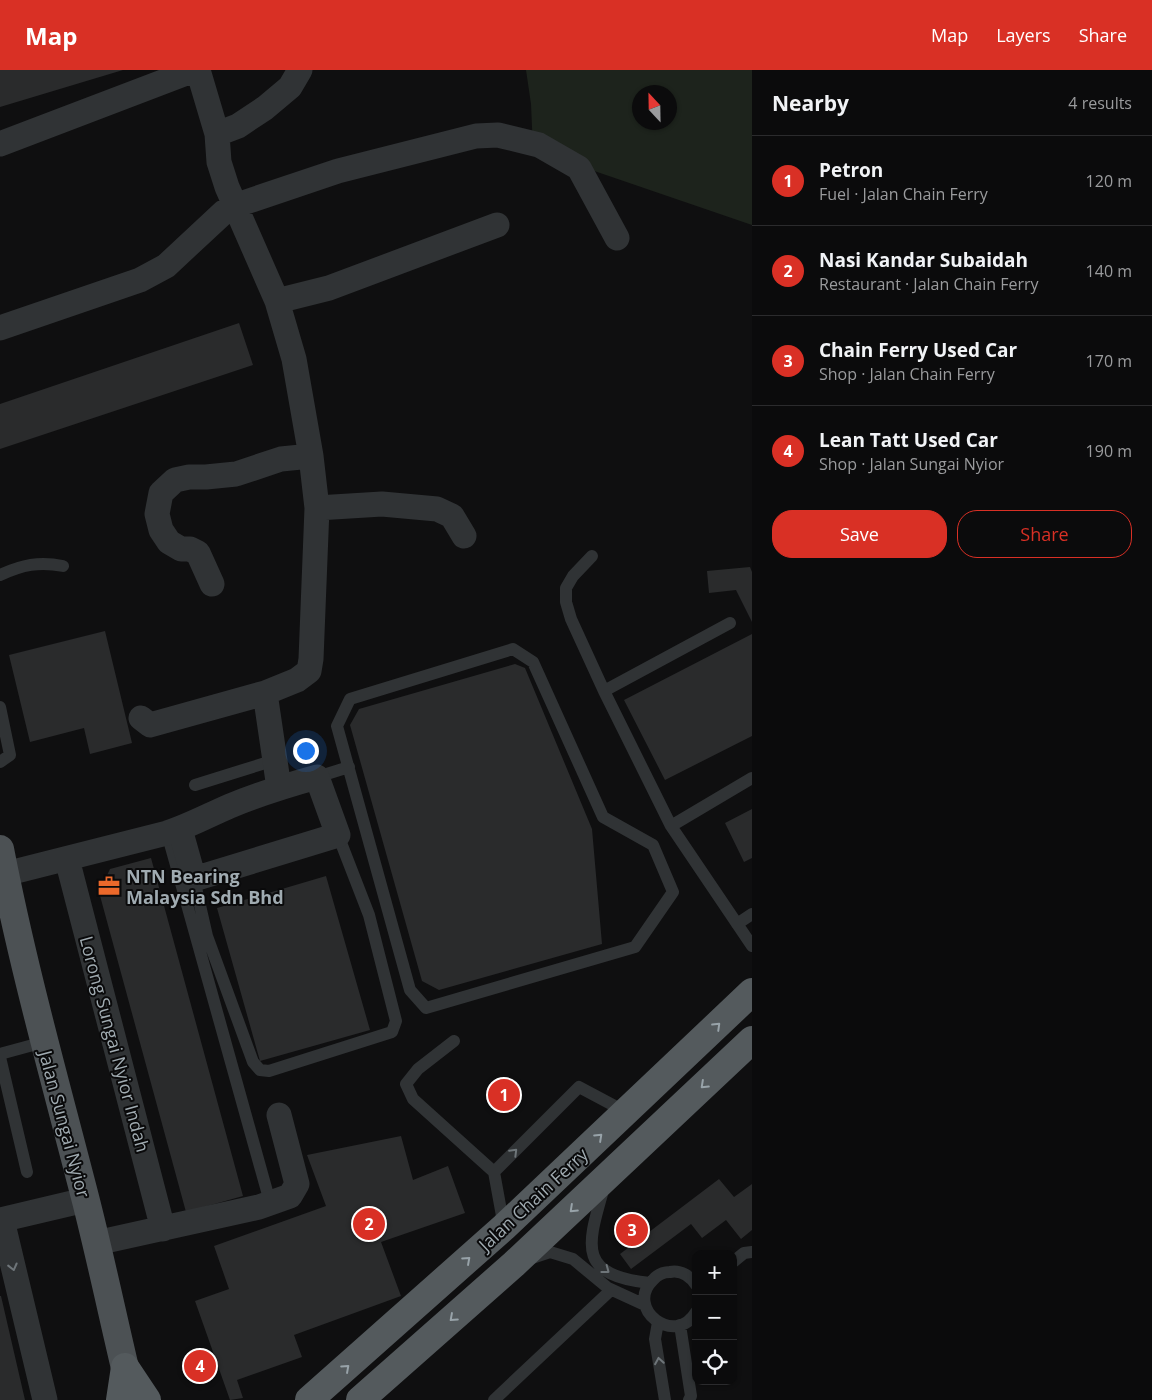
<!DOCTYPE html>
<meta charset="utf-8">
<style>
:root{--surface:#0b0b0c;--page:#19191a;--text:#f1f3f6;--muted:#9a9b9d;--line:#2b2b2d;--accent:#d93025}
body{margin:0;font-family:"Open Sans",sans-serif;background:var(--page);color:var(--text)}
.controls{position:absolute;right:15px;bottom:15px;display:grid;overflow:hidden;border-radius:10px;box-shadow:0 1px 4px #0004}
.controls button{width:45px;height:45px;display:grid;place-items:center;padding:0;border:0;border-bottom:1px solid var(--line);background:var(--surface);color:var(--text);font:25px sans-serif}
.compass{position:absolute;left:632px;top:15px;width:45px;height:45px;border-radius:50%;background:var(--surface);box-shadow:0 1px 4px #0004;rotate:338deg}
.you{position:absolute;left:305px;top:680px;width:18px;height:18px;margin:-12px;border:4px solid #fff;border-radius:50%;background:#1a73e8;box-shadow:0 0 0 8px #1a73e833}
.badge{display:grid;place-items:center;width:32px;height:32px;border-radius:50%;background:var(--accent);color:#fff;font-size:16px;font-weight:700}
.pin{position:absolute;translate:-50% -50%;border:2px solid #fff;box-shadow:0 1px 5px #0006}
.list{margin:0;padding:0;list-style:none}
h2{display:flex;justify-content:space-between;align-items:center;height:65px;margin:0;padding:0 20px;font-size:21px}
h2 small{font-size:16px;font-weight:400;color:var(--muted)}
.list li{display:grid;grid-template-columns:32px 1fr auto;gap:15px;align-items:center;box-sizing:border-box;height:90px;padding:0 20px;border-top:1px solid var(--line)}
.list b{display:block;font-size:19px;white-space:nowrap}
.list p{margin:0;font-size:16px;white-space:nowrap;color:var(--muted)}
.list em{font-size:16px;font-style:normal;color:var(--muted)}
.actions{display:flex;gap:10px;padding:15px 20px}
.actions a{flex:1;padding:11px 0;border:1px solid var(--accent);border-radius:20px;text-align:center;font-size:18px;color:var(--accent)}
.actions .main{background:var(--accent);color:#fff}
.icon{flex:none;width:28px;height:28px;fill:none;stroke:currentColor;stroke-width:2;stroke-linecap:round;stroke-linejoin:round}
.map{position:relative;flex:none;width:752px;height:1330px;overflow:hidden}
header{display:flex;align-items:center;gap:30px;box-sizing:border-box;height:70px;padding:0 25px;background:var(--accent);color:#fff}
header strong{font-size:24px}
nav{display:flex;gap:28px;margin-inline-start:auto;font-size:18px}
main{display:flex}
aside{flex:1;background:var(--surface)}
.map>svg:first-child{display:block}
.green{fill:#1d231c;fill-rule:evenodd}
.building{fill:#2a2b2c}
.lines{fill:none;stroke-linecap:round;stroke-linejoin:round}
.service{stroke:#303335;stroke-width:12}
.minor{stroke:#303335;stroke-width:25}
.primary{stroke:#4c5154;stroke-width:28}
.trunk{stroke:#545a5d;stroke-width:28}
.oneway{stroke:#98a3a9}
.oneway2{stroke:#6e7579}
.labels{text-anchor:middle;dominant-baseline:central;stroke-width:4;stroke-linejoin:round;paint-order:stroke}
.poi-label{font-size:18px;font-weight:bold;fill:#a0abb1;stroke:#0a0a0b;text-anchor:start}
.street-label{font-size:18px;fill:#a0abb1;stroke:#0a0a0b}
</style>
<header>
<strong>Map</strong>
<nav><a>Map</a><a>Layers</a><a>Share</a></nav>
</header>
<main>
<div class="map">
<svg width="752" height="1330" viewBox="0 0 752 1330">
<rect width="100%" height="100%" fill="#0f0f10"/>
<!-- green -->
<path class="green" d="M526,0H752V155L533,80L531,34ZM640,22H670V52H640Z"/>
<!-- building -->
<path class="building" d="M0,0H123L0,37Z
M239,253L253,295L0,379V334Z
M750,497L752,502V552L736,520L709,523L707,501Z
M105,561L132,673L90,684L84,658L30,672L9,585Z
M752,564V666L665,710L624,630Z
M515,594L525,598L592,759L602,874L439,920L422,911L350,655L359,639Z
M752,739V788L744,792L725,753Z
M151,788L243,1126L186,1142L99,822L110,799Z
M326,806L370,960L260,991L217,838Z
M401,1066L413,1110L448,1096L465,1143L381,1172L401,1226L294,1265L302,1287L237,1310L243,1328L230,1330L195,1231L229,1219L214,1176L326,1136L307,1085Z
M719,1109L734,1127L752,1114V1160L741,1169L726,1150L702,1168L691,1154L631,1199L620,1184Z
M0,1226H1L25,1330H0Z"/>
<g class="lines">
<!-- service -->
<path class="service" d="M592,486L573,506L566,518V532L571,549L604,621L671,756L752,876
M0,505C22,495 39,491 63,496
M513,579L533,592L603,747L653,775L673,822L635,877L426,938L410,920L337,656L350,629Z
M604,621L730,553
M0,637L10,685L0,692
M317,707L349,697
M195,715L275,690
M671,756L752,708
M167,763L270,1132
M194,809L207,866L253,992L260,1000L269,1001L392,962L396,951L369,845L338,765
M737,854L752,844
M454,971L418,999L406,1014L413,1029L494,1102
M0,984L44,972
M0,987L27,1102
M604,1117C588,1174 575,1205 650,1213
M504,1157L494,1102L579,1017L626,1042
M529,1189L550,1182L573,1189L608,1218L645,1235
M733,1192L744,1183L752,1182
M696,1215C690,1206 681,1200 670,1202C663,1202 657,1205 653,1210C624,1238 675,1278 696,1242
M658,1252L655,1269L665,1330
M680,1255L691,1326L689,1330
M494,1330L611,1220"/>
<!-- minor -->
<path class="minor" d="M217,64L238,56L265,38L290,17L300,0
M0,74L194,0
M277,231L329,218L497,155
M0,258L140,210L166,196L224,142L237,135L338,101L476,66L498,65L539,75L579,98L617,168
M317,438L382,434L437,439L452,446L464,466
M212,514L198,483L190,479H181L169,472L161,460L157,444L161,423L175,410L189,407H206L236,404L281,389L311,386
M265,623L279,718
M141,648L150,655L265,623L297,610L309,601L311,589L317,438L311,386L294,289L277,231L227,117L219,92L217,64L198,0
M67,789L163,1159
M5,804L167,763C189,756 209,745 230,736C259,724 288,715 317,707L338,765L194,809L180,759
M0,1150L85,1130
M2,1150L45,1330
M96,1173L259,1137L290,1126L297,1114L279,1045"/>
<!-- primary -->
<path class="primary" d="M0,779C23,898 56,1014 86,1131C102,1194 115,1257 130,1319"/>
<!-- trunk -->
<path class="trunk" d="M125,1297L147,1330
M120,1330L125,1297
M309,1330L504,1157L752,922
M360,1330L514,1194L752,970"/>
</g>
<!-- one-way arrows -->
<defs><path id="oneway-chevron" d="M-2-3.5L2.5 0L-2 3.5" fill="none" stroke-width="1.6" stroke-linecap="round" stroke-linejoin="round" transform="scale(1.25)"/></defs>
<g class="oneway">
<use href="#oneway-chevron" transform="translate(717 956) rotate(-44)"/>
<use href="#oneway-chevron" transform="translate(704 1015) rotate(137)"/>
<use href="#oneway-chevron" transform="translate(599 1067) rotate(-43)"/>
<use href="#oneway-chevron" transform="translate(573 1139) rotate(137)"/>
<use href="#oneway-chevron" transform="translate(467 1190) rotate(-42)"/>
<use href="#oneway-chevron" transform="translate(453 1248) rotate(138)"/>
<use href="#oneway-chevron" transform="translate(346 1298) rotate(-42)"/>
</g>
<g class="oneway2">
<use href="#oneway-chevron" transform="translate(514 1082) rotate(-45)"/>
<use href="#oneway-chevron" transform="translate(13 1197) rotate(76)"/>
<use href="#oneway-chevron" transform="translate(606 1200) rotate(37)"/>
<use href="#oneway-chevron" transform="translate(659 1291) rotate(-99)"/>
</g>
<!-- icons -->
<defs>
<g id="office-bare" transform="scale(1.725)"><path d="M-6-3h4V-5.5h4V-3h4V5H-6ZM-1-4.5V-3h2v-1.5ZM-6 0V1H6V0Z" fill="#ec692b" stroke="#0a0a0b" stroke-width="2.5" paint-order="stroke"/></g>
</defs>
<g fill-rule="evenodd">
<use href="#office-bare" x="109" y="816"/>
</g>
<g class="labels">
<!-- poi labels -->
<g class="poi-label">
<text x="126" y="806">NTN Bearing<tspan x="126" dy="21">Malaysia Sdn Bhd</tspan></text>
</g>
<!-- street labels -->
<g class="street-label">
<text transform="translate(115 974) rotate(75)">Lorong Sungai Nyior Indah</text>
<text transform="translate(65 1054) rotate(75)">Jalan Sungai Nyior</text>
<text transform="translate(533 1129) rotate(-43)">Jalan Chain Ferry</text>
</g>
</g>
</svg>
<div class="controls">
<button>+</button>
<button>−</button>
<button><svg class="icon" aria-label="locate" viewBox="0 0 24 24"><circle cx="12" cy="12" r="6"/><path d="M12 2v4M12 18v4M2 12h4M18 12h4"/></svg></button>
</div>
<svg class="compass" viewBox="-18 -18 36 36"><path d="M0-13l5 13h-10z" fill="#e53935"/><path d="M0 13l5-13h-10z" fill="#9a9b9d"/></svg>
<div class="you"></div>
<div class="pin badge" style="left:504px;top:1025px">1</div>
<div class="pin badge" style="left:369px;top:1154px">2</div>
<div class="pin badge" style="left:632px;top:1160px">3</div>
<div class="pin badge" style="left:200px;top:1296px">4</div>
</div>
<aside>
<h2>Nearby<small>4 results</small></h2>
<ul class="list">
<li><span class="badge">1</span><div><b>Petron</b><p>Fuel · Jalan Chain Ferry</p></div><em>120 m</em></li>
<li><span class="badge">2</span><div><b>Nasi Kandar Subaidah</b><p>Restaurant · Jalan Chain Ferry</p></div><em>140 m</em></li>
<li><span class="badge">3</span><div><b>Chain Ferry Used Car</b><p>Shop · Jalan Chain Ferry</p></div><em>170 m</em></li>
<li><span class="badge">4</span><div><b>Lean Tatt Used Car</b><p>Shop · Jalan Sungai Nyior</p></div><em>190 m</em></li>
</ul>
<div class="actions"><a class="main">Save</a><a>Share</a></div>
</aside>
</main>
